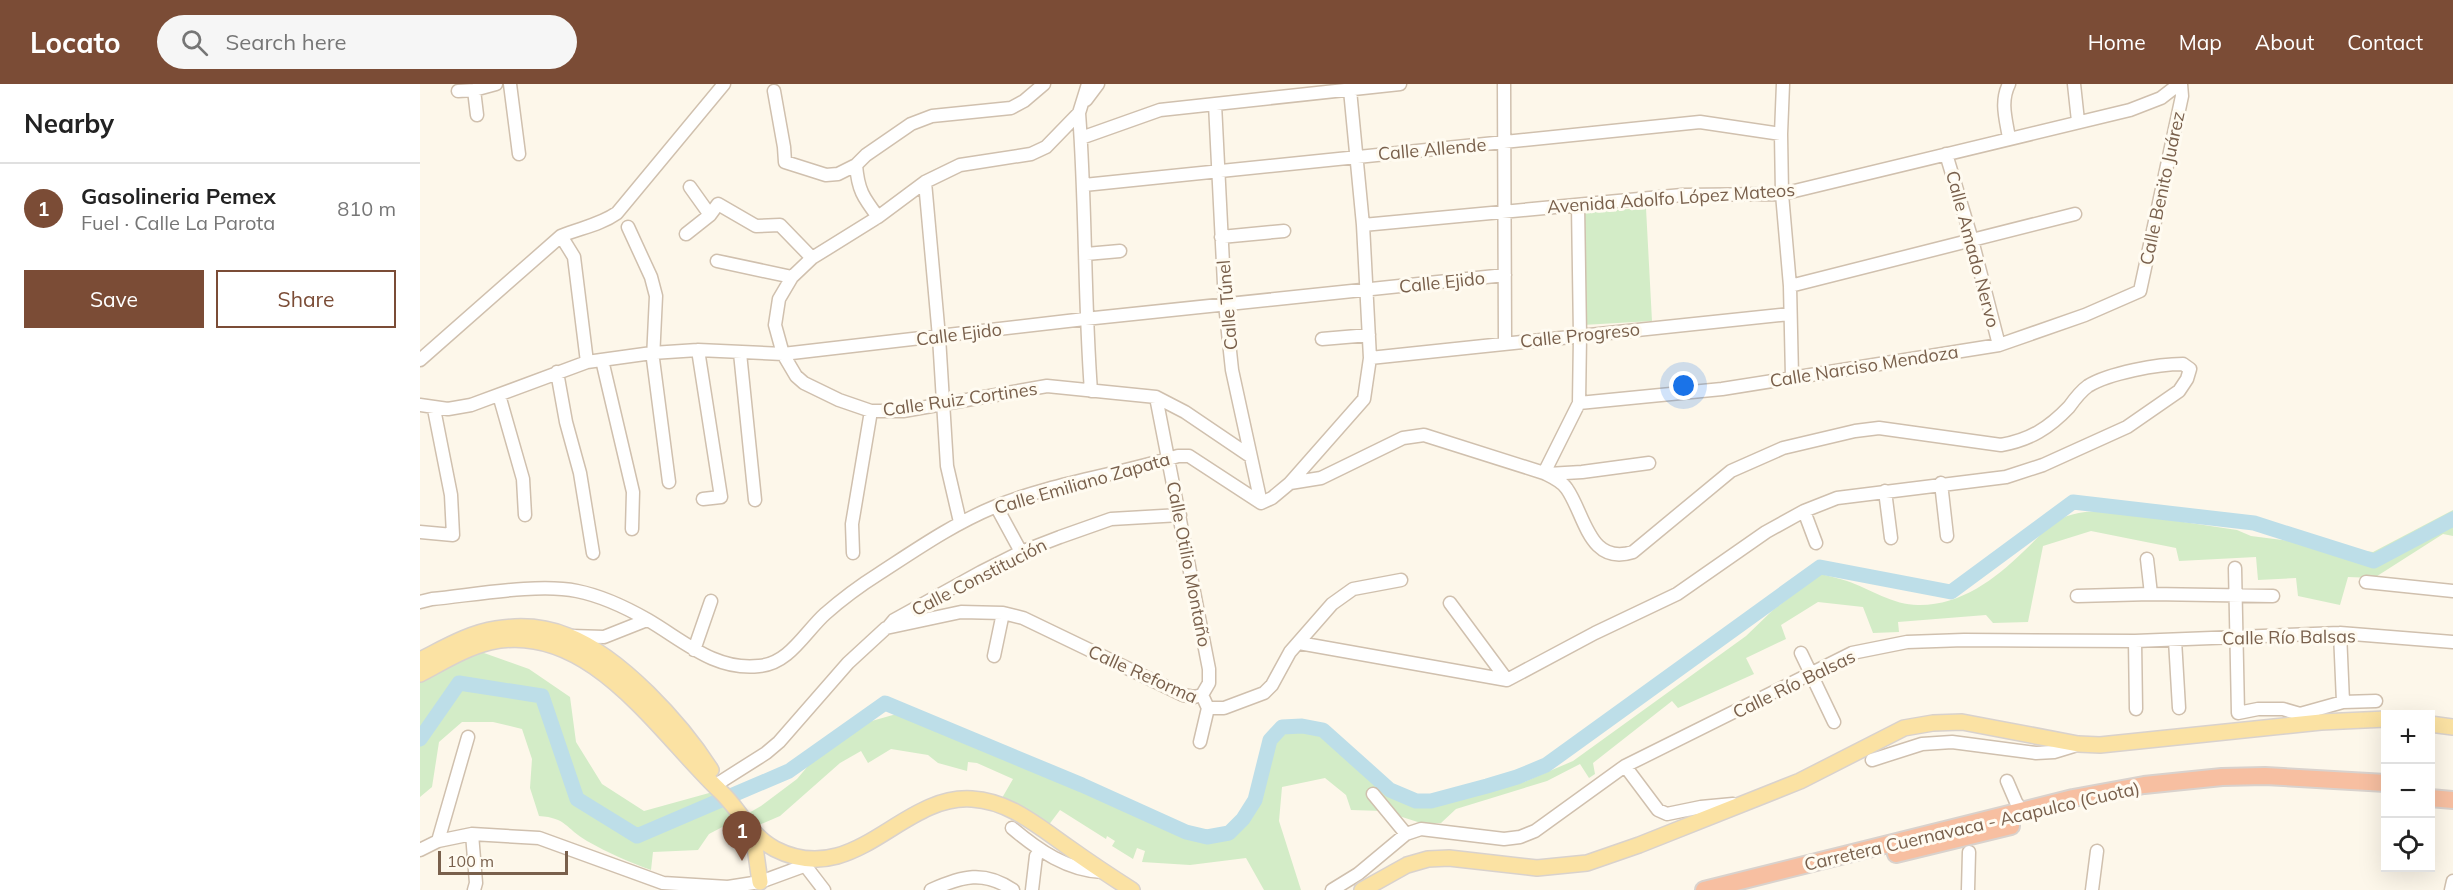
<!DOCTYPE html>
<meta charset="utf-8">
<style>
:root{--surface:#fff;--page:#f6f6f6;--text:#222;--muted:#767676;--line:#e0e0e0;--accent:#7b4c36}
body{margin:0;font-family:Mulish,sans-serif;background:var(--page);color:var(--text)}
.controls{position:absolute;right:18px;bottom:18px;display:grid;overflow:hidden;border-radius:0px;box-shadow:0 6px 24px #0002}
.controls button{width:54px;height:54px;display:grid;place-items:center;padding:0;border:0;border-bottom:2px solid var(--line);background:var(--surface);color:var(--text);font:30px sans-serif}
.scale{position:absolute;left:18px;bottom:15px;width:130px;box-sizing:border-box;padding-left:6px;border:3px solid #79604c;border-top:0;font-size:16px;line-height:21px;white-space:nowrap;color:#79604c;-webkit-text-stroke:4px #fffbf1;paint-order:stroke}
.you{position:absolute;left:1264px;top:302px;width:21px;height:21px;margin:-15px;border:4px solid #fff;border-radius:50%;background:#1a73e8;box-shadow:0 0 0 9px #1a73e833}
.badge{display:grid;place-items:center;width:39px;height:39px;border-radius:50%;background:var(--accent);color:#fff;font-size:20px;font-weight:700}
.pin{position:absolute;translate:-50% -50px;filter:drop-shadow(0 2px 3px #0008)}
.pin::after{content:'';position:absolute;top:32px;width:21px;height:18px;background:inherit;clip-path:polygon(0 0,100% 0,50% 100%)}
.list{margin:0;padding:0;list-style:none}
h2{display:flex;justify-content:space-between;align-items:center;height:78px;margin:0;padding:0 24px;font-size:26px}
h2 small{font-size:20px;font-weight:400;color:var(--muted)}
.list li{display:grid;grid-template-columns:39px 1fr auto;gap:18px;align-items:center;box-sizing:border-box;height:90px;padding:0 24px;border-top:2px solid var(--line)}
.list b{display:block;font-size:22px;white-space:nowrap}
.list p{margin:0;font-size:20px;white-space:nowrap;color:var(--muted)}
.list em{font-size:20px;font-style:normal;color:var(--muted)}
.actions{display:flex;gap:12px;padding:18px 24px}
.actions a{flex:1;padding:14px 0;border:2px solid var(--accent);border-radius:0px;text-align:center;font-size:21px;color:var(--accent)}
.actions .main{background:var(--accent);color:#fff}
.icon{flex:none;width:33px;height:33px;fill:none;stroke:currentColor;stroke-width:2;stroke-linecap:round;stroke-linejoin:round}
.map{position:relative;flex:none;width:2033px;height:806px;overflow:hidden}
header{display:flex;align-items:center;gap:36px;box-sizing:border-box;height:84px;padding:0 30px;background:var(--accent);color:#fff}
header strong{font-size:28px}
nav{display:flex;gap:33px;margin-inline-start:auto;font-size:21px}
.search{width:420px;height:54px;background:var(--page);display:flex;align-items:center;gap:15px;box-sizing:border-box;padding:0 21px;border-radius:33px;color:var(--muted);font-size:22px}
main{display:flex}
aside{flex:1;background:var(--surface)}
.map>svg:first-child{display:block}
.green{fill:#d3ecc7}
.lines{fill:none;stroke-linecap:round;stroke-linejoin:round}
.river{stroke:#bddee8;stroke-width:15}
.minor-casing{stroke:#d0c0ae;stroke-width:15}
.major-casing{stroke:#d9d2cd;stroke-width:18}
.highway-casing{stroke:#d9d2cd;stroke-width:20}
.minor{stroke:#fff;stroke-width:12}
.major{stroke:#fbe2a3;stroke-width:15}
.highway{stroke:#f7bfa1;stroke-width:16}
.labels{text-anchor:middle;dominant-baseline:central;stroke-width:6;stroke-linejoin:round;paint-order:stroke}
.street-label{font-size:18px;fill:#79604c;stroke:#fffbf1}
</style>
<header>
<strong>Locato</strong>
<div class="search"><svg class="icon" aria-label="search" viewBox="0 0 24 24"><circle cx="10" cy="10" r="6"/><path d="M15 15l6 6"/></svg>Search here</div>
<nav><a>Home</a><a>Map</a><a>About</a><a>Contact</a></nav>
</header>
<main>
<aside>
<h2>Nearby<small></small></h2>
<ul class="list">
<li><span class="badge">1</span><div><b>Gasolineria Pemex</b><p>Fuel · Calle La Parota</p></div><em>810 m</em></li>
</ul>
<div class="actions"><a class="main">Save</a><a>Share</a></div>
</aside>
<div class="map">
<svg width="2033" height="806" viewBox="0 0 2033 806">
<rect width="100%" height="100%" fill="#fdf7ea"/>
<!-- green -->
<path class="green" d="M1226,124L1232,237L1163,241L1157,128Z
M2033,426V452L2023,450L1954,494L1928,493L1920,521L1878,512L1876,494L1838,496L1836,473L1759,477L1756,464L1671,447L1623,462L1608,538L1573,539L1566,531L1478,538L1479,548L1453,549L1443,523L1398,518L1361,541L1366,555L1326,574L1334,590L1258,624L1252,617L1173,679L1175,690L1169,694L1160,680L1127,697L1036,725L1021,739H1001L963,727L931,726L926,711L905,694L862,703L859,737L881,806H844L826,774L770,781L722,778L725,767L717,764L713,775L692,762L695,757L687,752L686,755L640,726L628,742L582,714L593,695L557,679L548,678L547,687L518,679L508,671L471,665L448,679L441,667L420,679L360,732L339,741L327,730L289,750L278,766L233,768L231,786C209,778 188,769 167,757C145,744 147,734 119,732L110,704L112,675L102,645L73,638H42L19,658L12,703L0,713V590L50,564L109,585L150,613L156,658L182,700L224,727L300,706L327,730L341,722L377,695L404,663L441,640L480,629L515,635L648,701L757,749L777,753L795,750L820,741L830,729L838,709L842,686L850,660L863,641L881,635L899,642L918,656L959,703L980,714L1000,716L1104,698L1153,677L1326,552L1353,526L1400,490C1409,492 1418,494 1427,497C1450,505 1475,522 1500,521C1541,521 1575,495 1603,468C1615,457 1627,442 1641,435C1655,427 1675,427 1690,427L1817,446L1831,452L1953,468Z"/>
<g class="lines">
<!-- river -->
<path class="river" d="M0,655L39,599L122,612L157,715L217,752L369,687L465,619L662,701L766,748L787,753L809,749L823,735L835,716L850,656L862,643L882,642L903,646L970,706L996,717H1011L1067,702L1097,693L1126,681L1400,483L1531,508L1653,418L1834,439L1954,477L2033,435"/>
<!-- minor casing -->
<g class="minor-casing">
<path id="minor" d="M90,0L99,70
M668,0L659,29L626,63L611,70L540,81L505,98L458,133L392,174L372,193L359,215L355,241L363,270L376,292L384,299L419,316L451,327H483L627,302L736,313L765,328L830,372
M1084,0L1085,259
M1363,0L1361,50L1362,110L1370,202L1372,293
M1589,0C1580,18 1586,35 1589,54
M1654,0L1658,37
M54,6L57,31
M38,7L54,6L76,0
M354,7L364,63L365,78L406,91L418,90L436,81L446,71L491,40L512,32L591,24L604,17L624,0
M666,16L678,0
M795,20L805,220L812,286L841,419
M659,29C666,122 664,214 671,307
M661,54L740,26L980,0
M1526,70L1552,156L1579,261
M436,81C438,106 443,113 458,133
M505,98L519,253L527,382L540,438
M664,101L1280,38L1361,50
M270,103L290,131
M943,141L1262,111L1362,110L1710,26L1741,14L1759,0
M208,143L231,193L236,212L233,275L249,398
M266,150L290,131L298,120L336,142L360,141L392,174
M141,152L154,173L167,278
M801,153L864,147
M666,170L700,167
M297,177L372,193
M1370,202L1655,130
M902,255L949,251
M278,266L301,413L283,415
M320,269L335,416
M950,274L1370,230
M0,276L141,152C160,144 180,141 197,129L304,0
M182,276L213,408L212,445
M137,288L146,338L160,389L173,469
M79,311L103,395L105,431
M736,313L789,585V599L782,611
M1159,319L1302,305L1579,261L1665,231L1720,207L1762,12L1761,0
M0,321L28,325L51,321L167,278L232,269L278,266L363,270L665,235L1085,191
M1124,389L1159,319L1160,252L1158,121
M1128,390L1162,388L1229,379
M870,399L944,315L950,274L943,141L930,6
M1521,399L1527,452
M1465,407L1471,454
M576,422L601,468
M1384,427L1396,459
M0,448L33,451L31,411L14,325
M433,469L432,440L451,327
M1727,475L1731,510
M1815,484L1818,629L1838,625H1863L1880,630L1923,618L1956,617
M1946,498L2033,507
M1657,512L1731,510L1853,512
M0,518L12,515C54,511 118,499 157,507C182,512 207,524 228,536C264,557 295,587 339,582C369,580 385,548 405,530C422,515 441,501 460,489C497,465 533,440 574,423C632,399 698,391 758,372H769L841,419L852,414L870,399L901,394L983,354L1004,351L1124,389C1132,393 1142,397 1147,405C1165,431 1169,482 1213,468L1311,387L1363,364L1435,347L1459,344L1581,361C1610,356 1629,344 1649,323C1654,316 1661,307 1668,302C1689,289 1738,280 1763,280L1770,285L1767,295L1759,307L1707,343L1623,381L1586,393L1417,414L1384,427L1346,448L1257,510L1175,549L1087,596L879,559
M1030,519L1087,596
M469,542L474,536L561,488L601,468L640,453L691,435L760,431
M1920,549L1923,618
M151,552L184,553L227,536
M1755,556L1759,624
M1715,557L1716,625
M274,566L291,517
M1381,569L1414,638
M574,572L583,529
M782,611L788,624H804L844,609L852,601L870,568L912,520L933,505L981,496
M780,658L788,624
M1452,676L1502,660L1532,658L1616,669L1634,668L1657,661
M1205,682L1238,726L1247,730L1281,723L1313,720
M1587,697L1596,718L1602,727
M294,702L346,669L359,658L428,579L466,544L541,528L583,529L603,534L763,611L774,613L782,611
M953,710L986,750
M592,744C618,766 648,787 683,788
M52,750L56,799L54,806
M18,757L48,653
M0,766L18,757L52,750L119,754L243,799L308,803L340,798L381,783L387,776
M384,780L404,806
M511,806C542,792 564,786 593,806
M612,806L616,772L620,768
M912,806L938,790L986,750L1001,745L1084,755L1100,753L1115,747L1205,682L1432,569L1487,558L1544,556L1715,557L1920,549L2033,558
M1548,806L1549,768
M1672,806L1677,767
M2031,806L2033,797"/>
</g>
<!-- major casing -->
<g class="major-casing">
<path id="major" d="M0,576C24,564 49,549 76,545C100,541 126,543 148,552C201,573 261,639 291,686
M0,590C23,578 45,564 70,558C169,536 238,648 299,706C320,725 329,751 355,765C435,806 481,710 552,715C589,717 618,742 648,763C669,778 690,792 712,806
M2010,640L2033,643
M333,749L340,798
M942,806L987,781L1008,775L1029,774L1117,784L1167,779L1219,761L1380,697L1484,644L1513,639L1542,638L1658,660L1680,661L1901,638L1966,635"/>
</g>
<!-- highway casing -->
<g class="highway-casing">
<path id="highway" d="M2010,714L2033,716
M1476,770L1591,742
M1284,806L1653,714L1724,701L1802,693L1845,692L1966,699"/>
</g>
<!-- minor -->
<use href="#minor" class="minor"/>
<!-- major -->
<use href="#major" class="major"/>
<!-- highway -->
<use href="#highway" class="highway"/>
</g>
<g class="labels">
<!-- street labels -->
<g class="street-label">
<text transform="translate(1012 65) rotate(-5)">Calle Allende</text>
<text transform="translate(1742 104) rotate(-78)">Calle Benito Juárez</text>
<text transform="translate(1251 114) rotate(-4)">Avenida Adolfo López Mateos</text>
<text transform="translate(1553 165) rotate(75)">Calle Amado Nervo</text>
<text transform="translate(1022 198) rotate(-6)">Calle Ejido</text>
<text transform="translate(807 221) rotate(-95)">Calle Túnel</text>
<text transform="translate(539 250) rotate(-7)">Calle Ejido</text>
<text transform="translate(1160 251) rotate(-6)">Calle Progreso</text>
<text transform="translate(1444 282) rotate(-9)">Calle Narciso Mendoza</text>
<text transform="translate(540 315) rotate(-8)">Calle Ruiz Cortines</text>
<text transform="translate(662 399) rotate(-16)">Calle Emiliano Zapata</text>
<text transform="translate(769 480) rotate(79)">Calle Otilio Montaño</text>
<text transform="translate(559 493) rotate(-27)">Calle Constitución</text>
<text transform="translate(1869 553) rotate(-1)">Calle Río Balsas</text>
<text transform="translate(723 590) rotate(24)">Calle Reforma</text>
<text transform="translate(1374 600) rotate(-26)">Calle Río Balsas</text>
<text transform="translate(1552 742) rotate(-13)">Carretera Cuernavaca - Acapulco (Cuota)</text>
</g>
</g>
</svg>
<div class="controls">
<button>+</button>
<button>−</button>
<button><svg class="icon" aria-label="locate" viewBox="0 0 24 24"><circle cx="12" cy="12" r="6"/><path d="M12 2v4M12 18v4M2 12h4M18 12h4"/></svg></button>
</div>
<div class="scale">100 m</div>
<div class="you"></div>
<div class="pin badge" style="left:322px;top:777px">1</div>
</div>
</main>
